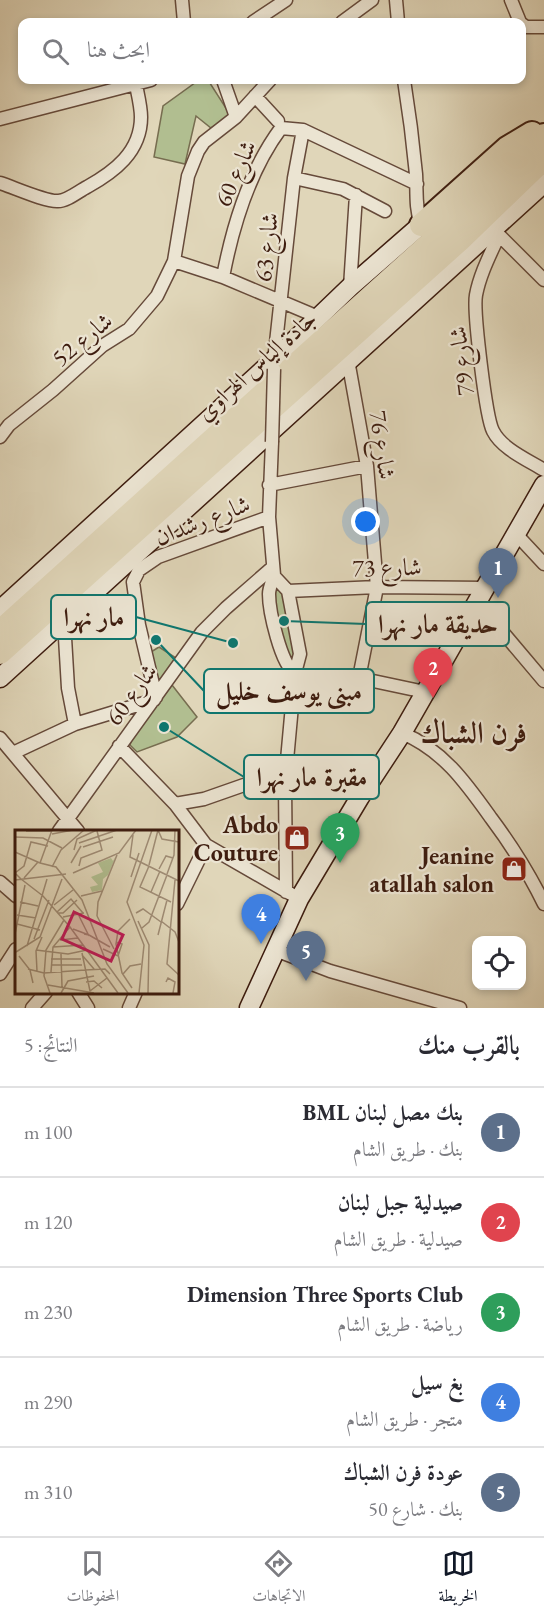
<!DOCTYPE html>
<html lang="ar">
<meta charset="utf-8">
<style>
:root{--surface:#fff;--page:#f7f7f7;--text:#2b2b33;--muted:#7c7c81;--line:#e1e1e2;--accent:#111827}
body{margin:0;font-family:"EB Garamond",Amiri,serif;background:var(--page);color:var(--text);direction:rtl}
.controls{position:absolute;right:18px;bottom:18px;display:grid;overflow:hidden;border-radius:12px;box-shadow:0 3px 9px #0003}
.controls button{width:54px;height:54px;display:grid;place-items:center;padding:0;border:0;border-bottom:2px solid var(--line);background:var(--surface);color:var(--text);font:30px sans-serif}
.you{position:absolute;left:366px;top:522px;width:21px;height:21px;margin:-15px;border:4px solid #fff;border-radius:50%;background:#1a73e8;box-shadow:0 0 0 9px #1a73e833}
.badge{display:grid;place-items:center;width:39px;height:39px;border-radius:50%;background:var(--accent);color:#fff;font-size:20px;font-weight:700}
.pin{position:absolute;translate:-50% -50px;filter:drop-shadow(0 2px 3px #0008)}
.pin::after{content:'';position:absolute;top:32px;width:21px;height:18px;background:inherit;clip-path:polygon(0 0,100% 0,50% 100%)}
.list{margin:0;padding:0;list-style:none}
h2{display:flex;justify-content:space-between;align-items:center;height:78px;margin:0;padding:0 24px;font-size:26px}
h2 small{font-size:20px;font-weight:400;color:var(--muted)}
.list li{display:grid;grid-template-columns:39px 1fr auto;gap:18px;align-items:center;box-sizing:border-box;height:90px;padding:0 24px;border-top:2px solid var(--line)}
.list b{display:block;font-size:22px;white-space:nowrap}
.list p{margin:0;font-size:20px;white-space:nowrap;color:var(--muted)}
.list em{font-size:20px;font-style:normal;color:var(--muted)}
.icon{flex:none;width:33px;height:33px;fill:none;stroke:currentColor;stroke-width:2;stroke-linecap:round;stroke-linejoin:round}
.map{position:relative;flex:none;width:544px;height:1008px;overflow:hidden;direction:ltr}
.search{position:absolute;background:var(--surface);box-shadow:0 3px 9px #0003;left:18px;right:18px;top:18px;height:66px;display:flex;align-items:center;gap:15px;box-sizing:border-box;padding:0 21px;border-radius:12px;color:var(--muted);font-size:22px}
.sheet{height:528px;background:var(--surface)}
nav{display:flex;justify-content:space-around;align-items:center;box-sizing:border-box;height:84px;border-top:2px solid var(--line);background:var(--surface);font-size:16px;color:var(--muted)}
nav a{display:grid;justify-items:center;gap:3px}
nav .on{color:var(--accent)}
.map>svg:first-child{display:block}
.green{fill:#b1be90;stroke:#776d50;stroke-width:1.5}
.lines{fill:none;stroke-linecap:round;stroke-linejoin:round}
.street-casing{stroke:#664a3a;stroke-width:15}
.secondary-casing{stroke:#3d1c0f;stroke-width:21}
.highway-casing{stroke:#3d1c0f;stroke-width:26}
.street{stroke:#ebe4d2;stroke-width:12}
.secondary{stroke:#ebe4d2;stroke-width:18}
.highway{stroke:#e0d6b9;stroke-width:22}
.street-bridge-casing{stroke:#664a3a;stroke-width:15;stroke-linecap:butt}
.street-bridge{stroke:#ebe4d2;stroke-width:12}
.labels{text-anchor:middle;dominant-baseline:central;stroke-width:4.5;stroke-linejoin:round;paint-order:stroke}
.street-label{font-size:24px;fill:#3d1c0f;stroke:#ebe4d2}
.poi-label{font-size:24px;font-weight:bold;fill:#3d1c0f;stroke:#ebe4d2;text-anchor:end}
.district-label{font-size:30px;font-weight:bold;fill:#3d1c0f;stroke:#ebe4d2}
.inset-road{fill:none;stroke:#9f8c75;stroke-width:1.5}
.view{fill:#c2185b;fill-opacity:0.15;stroke:#c2185b;stroke-width:3}
.inset-edge{fill:none;stroke:#3d1c0f;stroke-width:3}
.leader{fill:none;stroke:#0f766e;stroke-width:2}
.callout-dot{fill:#0f766e;stroke:#ebe4d2;stroke-width:2}
.callout{fill:#ebe4d2;stroke:#0f766e;stroke-width:2}
.callout-label{font-size:26px;text-anchor:middle;font-weight:bold;fill:#3d1c0f}
</style>
<div class="map">
<svg width="544" height="1008" viewBox="0 0 544 1008">
<rect width="100%" height="100%" fill="#e0d6b9"/>
<filter id="stains"><feTurbulence type="fractalNoise" baseFrequency=".00333" numOctaves="4"/><feColorMatrix values="0 0 0 0 .2 0 0 0 0 .09 0 0 0 0 .02 0 0 0 .5 -.17"/></filter>
<radialGradient id="worn" r=".72"><stop offset=".6" stop-color="#630" stop-opacity="0"/><stop offset="1" stop-color="#630" stop-opacity=".3"/></radialGradient>
<!-- green -->
<path class="green" d="M199,80H208L231,116L211,128L196,116L185,164L154,157L163,106Z
M282,584L300,654L289,670L270,586Z
M159,647L179,660L156,695L151,652Z
M172,685L197,717L177,737L137,752L130,745L132,738Z"/>
<g class="lines">
<!-- street casing -->
<g class="street-casing">
<path id="street" d="M182,0L184,22
M396,0L398,22
M511,0L520,22
M253,22L286,0
M342,22L372,0
M522,24L526,27H544
M223,80L236,117
M404,80C409,111 413,142 416,174C417,191 415,208 421,225
M255,96L278,121
M0,119L151,80
M294,178L343,189L385,211
M0,183C13,187 46,202 58,201C67,201 79,191 87,187C114,172 141,152 141,117C141,107 138,95 136,85
M491,228L499,235C490,255 480,274 476,295C473,311 486,418 493,431C502,449 528,460 544,470
M499,235L544,280
M174,261L223,277L318,317
M223,277C233,224 249,171 281,128L303,130L417,184
M350,287L356,195
M348,360L367,466L377,587L359,678
M274,361L294,178L303,130
M0,437L9,425L53,390L102,346L129,329L157,296L174,261L188,176L198,151L204,142L236,117L270,80
M272,442L269,517L274,575
M269,485L367,466
M517,535L544,564
M288,591L377,587L486,588
M478,603L544,681
M64,621L68,688L75,724
M295,679L328,676L359,678L425,692
M156,697L139,625L133,582L139,570L158,557L269,517
M402,733C443,750 466,783 491,818C512,846 529,873 544,904
M0,738L78,831
M119,746L175,804L206,845L291,894
M13,753L75,724L154,700
M175,804L204,799L244,785L285,782
M59,831L202,632L226,608L273,567
M0,882L16,896
M286,892L285,782L295,673L300,654L288,591L274,576C272,582 269,588 269,594C269,611 281,665 295,673
M177,904L206,845
M275,950L330,971L460,1008
M0,974L16,949
M78,992L88,1008
M32,1008L46,992
M129,1008L136,992"/>
</g>
<!-- secondary casing -->
<g class="secondary-casing">
<path id="secondary" d="M0,610L274,360L350,287L421,225
M0,678L544,183
M249,1008L299,899L360,797L402,733L544,485"/>
</g>
<!-- highway casing -->
<g class="highway-casing">
<path id="highway" d="M421,225L507,148L532,133
M0,631L449,226L544,135
M0,653L460,240L544,159"/>
</g>
<!-- street -->
<use href="#street" class="street"/>
<!-- secondary -->
<use href="#secondary" class="secondary"/>
<!-- highway -->
<use href="#highway" class="highway"/>
<!-- street-bridge casing -->
<g class="street-bridge-casing">
<path id="street-bridge" d="M272,442L274,369"/>
</g>
<!-- street-bridge -->
<use href="#street-bridge" class="street-bridge"/>
</g>
<!-- icons -->
<defs>
<g id="shop-square" transform="scale(1.35)"><rect x="-9" y="-9" width="18" height="18" rx="4" fill="#8f2418" stroke="#ebe4d2"/><path d="M-5-2.5h2.3a2.7 3.5 0 0 1 5.4 0H5L5.5 6h-11ZM-1.5-2.5h3a1.5 2.3 0 0 0-3 0Z" fill="#fff"/></g>
</defs>
<g fill-rule="evenodd">
<use href="#shop-square" x="297" y="838"/>
<use href="#shop-square" x="514" y="869"/>
</g>
<g class="labels">
<!-- street labels -->
<g class="street-label">
<text transform="translate(235 173) rotate(-66)">شارع 60</text>
<text transform="translate(266 247) rotate(-84)">شارع 63</text>
<text transform="translate(82 339) rotate(-39)">شارع 52</text>
<text transform="translate(461 361) rotate(-97)">شارع 79</text>
<text transform="translate(256 365) rotate(-42)">جادة إلياس الهراوي</text>
<text transform="translate(383 445) rotate(82)">شارع 76</text>
<text transform="translate(202 520) rotate(-21)">شارع رشدان</text>
<text transform="translate(387 567) rotate(-1)">شارع 73</text>
<text transform="translate(131 694) rotate(-54)">شارع 60</text>
</g>
<!-- poi labels -->
<g class="poi-label">
<text x="278" y="824">Abdo<tspan x="278" dy="28">Couture</tspan></text>
<text x="494" y="855">Jeanine<tspan x="494" dy="28">atallah salon</tspan></text>
</g>
<!-- district labels -->
<g class="district-label">
<text x="474" y="732">فرن الشباك</text>
</g>
</g>
<!-- overview -->
<g transform="translate(15 830)">
<rect width="164" height="164" fill="#e0d6b9"/>
<path d="M101,26L93,45L88,49L87,60L77,62L75,57L83,55L76,47L88,42L83,33L96,28L98,31Z" fill="#b1be90"/>
<path class="inset-road" d="M143,0L147,9L164,12M11,1H37M37,4L58,0M118,5L115,27L164,51M0,7L28,8L47,18M64,13L102,0M68,17L98,7M59,20L62,9L82,0M0,22L25,33M25,33L37,0M25,33L41,37L67,70L92,134L113,163M56,33L66,16M134,35L143,0M64,36L66,28L87,20L82,1M134,36L125,57L156,72M37,37L46,20L69,0M144,39L151,26L158,28M58,43L104,23L121,0M152,44L159,25L160,0M116,47L124,23M9,48L23,32M6,49L0,43L9,36L16,12L33,16M6,49L28,66L55,97L103,163M0,50L51,44M160,50L152,134L164,145M136,62L145,41M66,66L87,61M164,67V97M5,72L23,76M39,75L58,60M42,82L56,69L68,83M43,83H48L62,70M121,83L128,79L146,92M2,85L21,88M64,86L74,106M82,86L83,72L102,25M82,86L99,119M48,87L69,83M115,89L103,101L101,114L107,143L117,158M123,91L134,115L133,163M146,91L160,102L164,112M2,94L25,100M127,98L134,92L152,45M58,99L74,105L69,104M0,104L10,55M74,105L95,117M143,105L152,70M19,109L34,70M45,110L63,108M12,116L32,49M38,117L68,115M88,119L103,126L107,114L101,112M21,120L53,124L72,120M1,122L25,107L47,49M67,123L75,161M46,124L47,157M67,125L79,139M4,126L15,140L18,153M36,129H66M36,135H67M13,139L29,143L70,140M70,140L90,139L95,144M22,141L21,121L27,107M36,142L38,117L55,97M108,144L115,136L126,134M71,152L79,151L87,158M151,152L153,148L160,152L158,163M33,155L79,163M75,161L92,148M35,163L29,146L31,120L49,90M46,163L53,151L79,146M124,163L129,115L112,72L137,0"/>
<path class="view" d="M59,82L108,105L96,131L47,109Z"/>
<rect width="164" height="164" class="inset-edge"/>
</g>
<!-- callouts -->
<path class="leader" d="M233 643L136 617M284 621L366 624M156 640L204 691M164 727L244 777"/>
<g class="callout-dot">
<circle cx="233" cy="643" r="6"/>
<circle cx="284" cy="621" r="6"/>
<circle cx="156" cy="640" r="6"/>
<circle cx="164" cy="727" r="6"/>
</g>
<g class="callout">
<rect x="51" y="595" width="85" height="44" rx="6"/>
<rect x="366" y="602" width="143" height="44" rx="6"/>
<rect x="204" y="669" width="170" height="44" rx="6"/>
<rect x="244" y="755" width="135" height="44" rx="6"/>
</g>
<g class="callout-label">
<text x="94" y="626">مار نهرا</text>
<text x="438" y="633">حديقة مار نهرا</text>
<text x="289" y="700">مبنى يوسف خليل</text>
<text x="312" y="786">مقبرة مار نهرا</text>
</g>
<rect width="100%" height="100%" filter="url(#stains)"/>
<rect width="100%" height="100%" fill="url(#worn)"/>
</svg>
<div class="controls">
<button><svg class="icon" aria-label="locate" viewBox="0 0 24 24"><circle cx="12" cy="12" r="6"/><path d="M12 2v4M12 18v4M2 12h4M18 12h4"/></svg></button>
</div>
<div class="you"></div>
<div class="pin badge" style="left:498px;top:598px;background:#5c6f8a">1</div>
<div class="pin badge" style="left:433px;top:698px;background:#e0444e">2</div>
<div class="pin badge" style="left:340px;top:863px;background:#2e9e5b">3</div>
<div class="pin badge" style="left:261px;top:944px;background:#3f7fe0">4</div>
<div class="pin badge" style="left:306px;top:981px;background:#5c6f8a">5</div>
<div class="search"><svg class="icon" aria-label="search" viewBox="0 0 24 24"><circle cx="10" cy="10" r="6"/><path d="M15 15l6 6"/></svg>ابحث هنا</div>
</div>
<section class="sheet">
<h2>بالقرب منك<small>النتائج: 5</small></h2>
<ul class="list">
<li><span class="badge" style="background:#5c6f8a">1</span><div><b>بنك مصل لبنان BML</b><p>بنك · طريق الشام</p></div><em>100 m</em></li>
<li><span class="badge" style="background:#e0444e">2</span><div><b>صيدلية جبل لبنان</b><p>صيدلية · طريق الشام</p></div><em>120 m</em></li>
<li><span class="badge" style="background:#2e9e5b">3</span><div><b>Dimension Three Sports Club</b><p>رياضة · طريق الشام</p></div><em>230 m</em></li>
<li><span class="badge" style="background:#3f7fe0">4</span><div><b>بغ سيل</b><p>متجر · طريق الشام</p></div><em>290 m</em></li>
<li><span class="badge" style="background:#5c6f8a">5</span><div><b>عودة فرن الشباك</b><p>بنك · شارع 50</p></div><em>310 m</em></li>
</ul>
</section>
<nav>
<a class="on"><svg class="icon" aria-label="map" viewBox="0 0 24 24"><path d="M3 6l6-2 6 2 6-2v14l-6 2-6-2-6 2zM9 4v14M15 6v14"/></svg>الخريطة</a>
<a><svg class="icon" aria-label="directions" viewBox="0 0 24 24"><path d="M12 3l9 9-9 9-9-9zM9 14v-3h6M13 9l2 2-2 2"/></svg>الاتجاهات</a>
<a><svg class="icon" aria-label="saved" viewBox="0 0 24 24"><path d="M7 4h10v16l-5-4-5 4z"/></svg>المحفوظات</a>
</nav>
